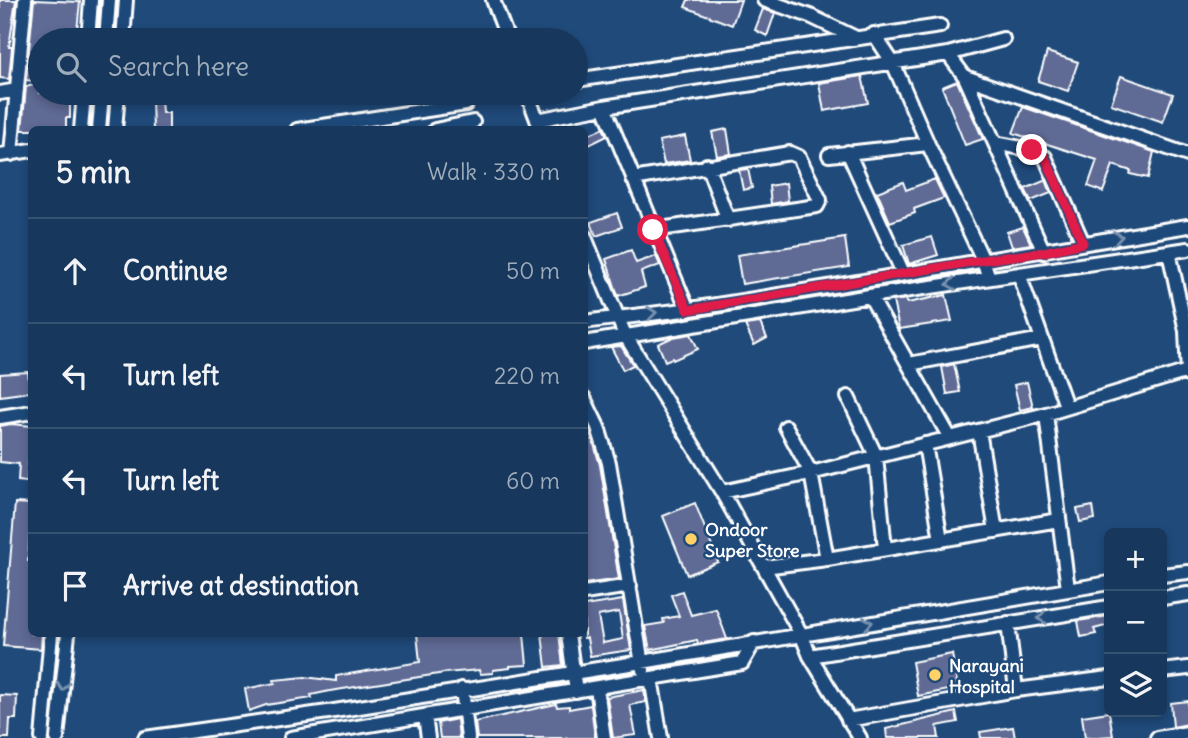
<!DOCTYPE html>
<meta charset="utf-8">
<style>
:root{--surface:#17385c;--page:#203f62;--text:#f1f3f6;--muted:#9eacbb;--line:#365272}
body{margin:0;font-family:Delius,sans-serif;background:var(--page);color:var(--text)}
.controls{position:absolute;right:21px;bottom:21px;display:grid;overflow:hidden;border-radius:10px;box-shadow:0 4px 10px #0003}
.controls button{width:63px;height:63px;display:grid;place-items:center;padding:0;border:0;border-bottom:2px solid var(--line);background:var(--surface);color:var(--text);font:35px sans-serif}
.stop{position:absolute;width:21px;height:21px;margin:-16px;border:5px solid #e11d48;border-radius:50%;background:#fff}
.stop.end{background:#e11d48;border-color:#fff;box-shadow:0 2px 7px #0008}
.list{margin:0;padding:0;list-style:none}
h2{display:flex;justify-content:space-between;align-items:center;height:91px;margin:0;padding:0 28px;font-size:30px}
h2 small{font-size:23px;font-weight:400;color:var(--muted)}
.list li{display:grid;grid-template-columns:46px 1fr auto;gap:21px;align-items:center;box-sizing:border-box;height:105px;padding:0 28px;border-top:2px solid var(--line)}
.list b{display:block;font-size:26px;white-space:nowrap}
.list em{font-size:23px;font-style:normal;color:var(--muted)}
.icon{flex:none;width:38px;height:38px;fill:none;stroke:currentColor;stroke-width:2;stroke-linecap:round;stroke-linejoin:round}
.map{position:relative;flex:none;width:1188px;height:738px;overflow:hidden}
.search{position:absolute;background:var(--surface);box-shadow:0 4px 10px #0003;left:28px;top:28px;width:560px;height:77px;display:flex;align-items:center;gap:18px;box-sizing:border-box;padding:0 24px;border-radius:38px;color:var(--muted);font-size:26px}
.panel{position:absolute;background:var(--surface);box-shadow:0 4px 10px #0003;left:28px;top:126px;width:560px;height:511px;border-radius:10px}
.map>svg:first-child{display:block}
.building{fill:#5f6b95;stroke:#fff;stroke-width:2;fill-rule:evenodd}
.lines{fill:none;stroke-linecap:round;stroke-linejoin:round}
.minor-casing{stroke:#fff;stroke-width:18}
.minor{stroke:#1f4a7a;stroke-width:12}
.oneway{stroke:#7992af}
.route{stroke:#e11d48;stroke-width:9}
.poi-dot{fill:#ffd166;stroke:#1f4a7a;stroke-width:2.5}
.labels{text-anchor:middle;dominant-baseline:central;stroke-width:5;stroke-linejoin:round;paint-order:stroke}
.poi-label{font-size:18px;font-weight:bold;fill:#fff;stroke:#1f4a7a;text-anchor:start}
</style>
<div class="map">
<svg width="1188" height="738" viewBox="0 0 1188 738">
<rect width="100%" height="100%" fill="#1f4a7a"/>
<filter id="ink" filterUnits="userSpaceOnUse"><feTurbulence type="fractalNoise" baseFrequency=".0143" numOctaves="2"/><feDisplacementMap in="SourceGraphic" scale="14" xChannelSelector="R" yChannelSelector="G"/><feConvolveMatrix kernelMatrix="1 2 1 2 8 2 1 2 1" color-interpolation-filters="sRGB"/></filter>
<g filter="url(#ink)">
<!-- building -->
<path class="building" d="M0,0H16L9,47H12L9,79L0,78Z
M34,0L80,2L76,40H40V82L26,80Z
M688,0H741L732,25L685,7Z
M763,9L775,13L767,36L755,30Z
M1047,52L1078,62L1068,91L1038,81Z
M862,76L868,103L824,111L819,83Z
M1121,76L1173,94L1163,122L1111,104Z
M957,81L983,139L965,145L942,87Z
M40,83V93H70V118H66V130H22L26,87Z
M152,99H161L162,113H169V130H153Z
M1023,107L1154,152L1148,178L1130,174L1131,171L1113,165L1103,192L1088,186L1097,160L1013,133Z
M603,128L607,136L589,145L585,136Z
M727,129L731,154L717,156L712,132Z
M685,136L690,160L664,164L659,141Z
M748,169L752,188L743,190L739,170Z
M935,179L944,198L914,209L915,213L890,222L877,192L903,182L906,190Z
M1046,180L1051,193L1031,201L1025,189Z
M786,183L788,201L771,204L769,186Z
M617,213L622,227L596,236L591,222Z
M1023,227L1031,244L1012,247L1007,232Z
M932,237L938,255L909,264L903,245Z
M845,238L849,267L742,284L737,255Z
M631,250L636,263L656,256L660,265L641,272L645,287L618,296L606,259Z
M946,295L952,321L899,329L893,301L906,299L907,303Z
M760,323L767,338L754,345L745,325Z
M691,334L698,349L673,360L672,358L665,361L658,344L673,337Z
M621,346L633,365L623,370L611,347Z
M954,364L960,392L947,394L942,367Z
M28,372L30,392L0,396V374Z
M1027,382L1033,407L1020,410L1014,385Z
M11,424L32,426L27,482L18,481L19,464L0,462V426Z
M591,434L600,465L619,579L584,584V435Z
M15,503L32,504L28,561H32V634H42L41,649L3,646Z
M695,503L718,562L687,575L663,516Z
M1093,506L1095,519L1080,522L1077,509Z
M682,591L691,615L716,609L727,639L698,644L697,640L650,650L645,626L664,623L663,619L679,616L671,595Z
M623,600L631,650L590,656L587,638H584V606ZM619,612L623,639L603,643L598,616Z
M1109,616V625L1094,629L1096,634L1081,637L1078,621Z
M417,634H524L527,665L510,666V668L493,670V673L480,674L479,670L445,673L330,691L311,695L312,698L266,705L249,711L245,689L275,683L274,680L305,677L336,681V676L420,662Z
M542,634H559L563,665L546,667Z
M952,654L958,688L918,696L912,662Z
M644,690L646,702L630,705L636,735L613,738L607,697Z
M0,695L17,696L16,719H10L9,738H0Z
M1188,701V724L1173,727L1171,703Z
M556,704L557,707L569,706V709L591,705L595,738H477L475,722Z
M956,712L958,722L937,726L939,738H887L886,729Z
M1109,712L1113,736L1085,738L1082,716Z
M457,719L459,738H440L438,723Z
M1013,727L1015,738H981L980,732Z"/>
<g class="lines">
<!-- minor casing -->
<g class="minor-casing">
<path id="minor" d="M493,0L508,40
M764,0L810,16L854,37
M874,34L893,63L928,144L983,260L989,278
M88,40L91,0
M106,40L109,0
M123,40L126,0
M948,54L965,77L1044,252
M965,77L1188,155
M576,80L940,26
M0,93L17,90
M527,93L541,130
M604,107L688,310
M537,120L604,107L948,54L1003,39
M81,130L84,93
M99,130L102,93
M115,130L118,93
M297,130L466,104
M435,130L473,122
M995,143L1032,150L1045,157L1083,243
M848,152L903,273
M11,154L25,0
M0,155L32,150
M829,155L928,144
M707,165L728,220
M633,179L790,153L799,157L820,200L817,206L653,230
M584,235L625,335L722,492L801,634L810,656L860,738
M1169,252L1186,331L1188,375
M1019,274L1066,406
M870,296L950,438
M584,322C620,317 655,314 690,309C856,284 1022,253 1188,226
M584,343L870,296L1188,249
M909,364L1042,339
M848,397L876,456L885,549
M584,398L598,427L609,463L643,670
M1046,414L1068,589
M0,417L32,412
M786,427L811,473L827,559
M979,431L996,531
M925,444L941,540
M722,492L811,473L1046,414L1188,371
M764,567L827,559L1059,520
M1162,575L1188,572
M584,593L630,586
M1162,598L1188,594
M1008,623L1016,690
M568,634L576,691
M810,656L1109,607
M1162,671L1188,668
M651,678L661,738
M597,688L604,738
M462,689L468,738
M425,716L428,738
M848,720L1016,690L1109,678
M42,738L51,634
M57,738L68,634
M145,738L328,712L642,662L1109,583
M291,738L742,663L754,642
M1157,738L1188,733"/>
</g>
<!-- minor -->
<use href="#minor" class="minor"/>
</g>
<!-- one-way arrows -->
<defs><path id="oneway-chevron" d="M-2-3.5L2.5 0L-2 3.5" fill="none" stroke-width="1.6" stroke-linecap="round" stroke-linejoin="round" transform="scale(1.75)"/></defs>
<g class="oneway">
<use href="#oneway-chevron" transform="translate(1118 237) rotate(-9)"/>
<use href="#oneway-chevron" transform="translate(951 284) rotate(172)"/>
<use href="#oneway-chevron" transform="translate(652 313) rotate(-6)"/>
<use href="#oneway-chevron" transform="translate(1042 618) rotate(171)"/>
<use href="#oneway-chevron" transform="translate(868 623) rotate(-10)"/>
<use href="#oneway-chevron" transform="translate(63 686) rotate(96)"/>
</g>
</g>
<g class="lines" filter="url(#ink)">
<!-- route -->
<path class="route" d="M653,230L688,310L983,260L1044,252L1083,243L1045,157L1032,150"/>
</g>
<!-- markers -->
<g class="poi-dot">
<circle cx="691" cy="539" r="7"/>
<circle cx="935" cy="675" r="7"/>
</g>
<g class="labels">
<!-- poi labels -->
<g class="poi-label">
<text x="705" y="529">Ondoor<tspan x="705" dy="21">Super Store</tspan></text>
<text x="949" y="665">Narayani<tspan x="949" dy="21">Hospital</tspan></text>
</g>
</g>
</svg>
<div class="controls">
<button>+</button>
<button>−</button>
<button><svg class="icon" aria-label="layers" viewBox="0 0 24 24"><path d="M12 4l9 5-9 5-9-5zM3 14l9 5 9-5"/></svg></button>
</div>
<div class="stop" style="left:653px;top:230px"></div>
<div class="stop end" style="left:1032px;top:150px"></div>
<div class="search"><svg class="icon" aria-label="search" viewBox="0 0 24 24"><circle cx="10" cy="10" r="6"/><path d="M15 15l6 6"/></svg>Search here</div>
<section class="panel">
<h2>5 min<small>Walk · 330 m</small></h2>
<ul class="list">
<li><svg class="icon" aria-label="ahead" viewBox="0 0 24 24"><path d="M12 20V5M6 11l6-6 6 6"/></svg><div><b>Continue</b></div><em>50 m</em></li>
<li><svg class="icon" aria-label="left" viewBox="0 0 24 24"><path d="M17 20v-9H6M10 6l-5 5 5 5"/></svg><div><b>Turn left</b></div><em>220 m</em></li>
<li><svg class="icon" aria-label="left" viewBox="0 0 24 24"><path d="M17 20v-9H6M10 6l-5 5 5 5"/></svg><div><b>Turn left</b></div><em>60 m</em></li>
<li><svg class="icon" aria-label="arrive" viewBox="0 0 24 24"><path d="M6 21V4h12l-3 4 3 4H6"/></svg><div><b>Arrive at destination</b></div></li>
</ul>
</section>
</div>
